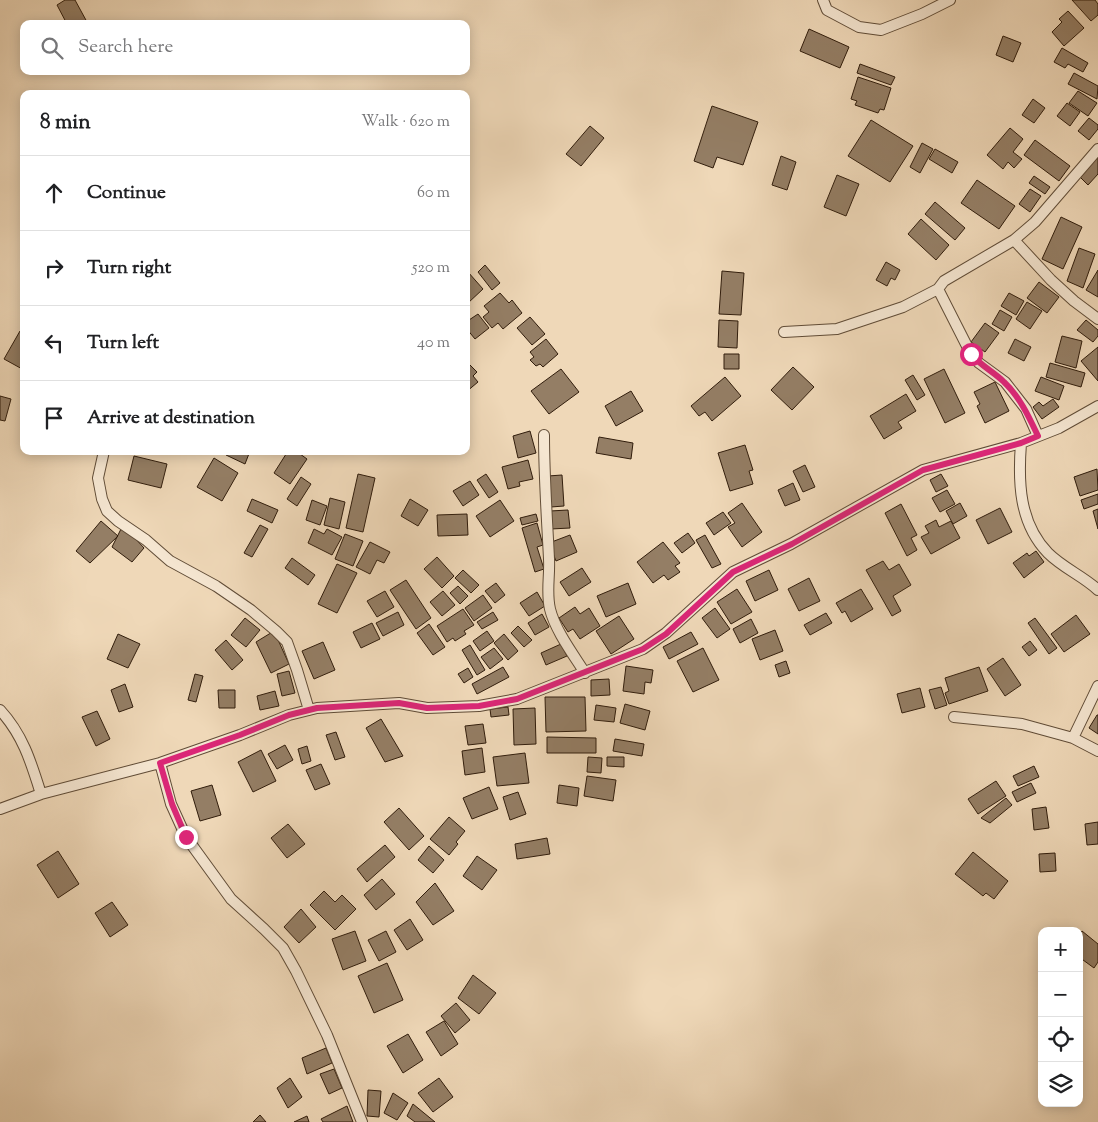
<!DOCTYPE html>
<meta charset="utf-8">
<style>
:root{--surface:#fff;--page:#f2f2f2;--text:#202124;--muted:#757577;--line:#e0e0e0}
body{margin:0;font-family:"Sorts Mill Goudy",serif;background:var(--page);color:var(--text)}
.controls{position:absolute;right:15px;bottom:15px;display:grid;overflow:hidden;border-radius:10px;box-shadow:0 2px 12px #0003}
.controls button{width:45px;height:45px;display:grid;place-items:center;padding:0;border:0;border-bottom:1px solid var(--line);background:var(--surface);color:var(--text);font:25px sans-serif}
.stop{position:absolute;width:15px;height:15px;margin:-11px;border:4px solid #db2777;border-radius:50%;background:#fff}
.stop.end{background:#db2777;border-color:#fff;box-shadow:0 1px 5px #0008}
.list{margin:0;padding:0;list-style:none}
h2{display:flex;justify-content:space-between;align-items:center;height:65px;margin:0;padding:0 20px;font-size:21px}
h2 small{font-size:16px;font-weight:400;color:var(--muted)}
.list li{display:grid;grid-template-columns:32px 1fr auto;gap:15px;align-items:center;box-sizing:border-box;height:75px;padding:0 20px;border-top:1px solid var(--line)}
.list b{display:block;font-size:19px;white-space:nowrap}
.list em{font-size:16px;font-style:normal;color:var(--muted)}
.icon{flex:none;width:28px;height:28px;fill:none;stroke:currentColor;stroke-width:2;stroke-linecap:round;stroke-linejoin:round}
.map{position:relative;flex:none;width:1098px;height:1122px;overflow:hidden}
.search{position:absolute;background:var(--surface);box-shadow:0 2px 12px #0003;left:20px;top:20px;width:450px;height:55px;display:flex;align-items:center;gap:12px;box-sizing:border-box;padding:0 18px;border-radius:10px;color:var(--muted);font-size:19px}
.panel{position:absolute;background:var(--surface);box-shadow:0 2px 12px #0003;left:20px;top:90px;width:450px;height:365px;border-radius:10px}
.map>svg:first-child{display:block}
.building{fill:#947e65;stroke:#311d0c}
.lines{fill:none;stroke-linecap:round;stroke-linejoin:round}
.street-casing{stroke:#604c37;stroke-width:12}
.street{stroke:#f5e6d1;stroke-width:10}
.route{stroke:#db2777;stroke-width:6}
</style>
<div class="map">
<svg width="1098" height="1122" viewBox="0 0 1098 1122">
<rect width="100%" height="100%" fill="#efd8b8"/>
<filter id="stains"><feTurbulence type="fractalNoise" baseFrequency=".004" numOctaves="4"/><feColorMatrix values="0 0 0 0 .2 0 0 0 0 .09 0 0 0 0 .02 0 0 0 .5 -.17"/></filter>
<radialGradient id="worn" r=".72"><stop offset=".6" stop-color="#630" stop-opacity="0"/><stop offset="1" stop-color="#630" stop-opacity=".3"/></radialGradient>
<!-- building -->
<path class="building" d="M65,0H75L87,22L84,24H67L57,5Z
M1072,0H1095L1098,4V15L1091,21Z
M1068,11L1084,28L1064,46L1052,32L1062,22L1059,19Z
M809,29L849,47L840,68L800,51Z
M1003,36L1021,43L1013,62L996,55Z
M1062,48L1088,63L1083,72L1068,64L1065,68L1054,62Z
M860,64L895,77L891,85L857,73Z
M1074,73L1098,86L1097,99L1068,84Z
M858,77L891,88L884,110L880,109L878,113L855,105L857,101L851,99Z
M1078,91L1097,103L1088,116L1069,103Z
M1033,99L1045,108L1034,123L1022,115Z
M1067,103L1080,112L1070,126L1057,116Z
M712,106L758,122L743,165L717,157L713,168L694,161Z
M1089,118L1098,125V129L1089,140L1078,131Z
M871,120L913,146L890,182L848,156Z
M590,126L604,138L581,166L566,154Z
M1010,128L1023,139L1013,152L1022,159L1014,168L1008,162L1003,169L987,155Z
M1035,140L1070,166L1059,181L1024,155Z
M922,143L933,149L920,173L910,167Z
M935,149L958,162L952,173L929,159Z
M781,156L796,162L787,190L772,185Z
M1098,157V174L1088,185L1080,177Z
M837,175L859,184L846,216L824,207Z
M1034,176L1050,187L1045,194L1029,183Z
M977,180L1015,206L999,229L961,203Z
M1030,189L1041,196L1030,212L1019,204Z
M935,202L965,228L955,240L925,214Z
M1061,217L1082,227L1063,269L1042,259Z
M921,219L949,245L936,260L908,234Z
M1079,248L1095,254L1083,288L1067,281Z
M886,262L900,270L895,280L891,278L887,286L876,280Z
M485,265L500,283L492,290L478,272Z
M1098,270V297L1086,290Z
M722,271L744,273L741,315L719,314Z
M468,272L483,289L468,303L466,301V274Z
M1039,282L1059,297L1047,313L1027,298Z
M500,293L509,303L512,300L522,313L503,329L498,323L492,328L483,317L489,312L484,306Z
M1009,293L1024,301L1016,315L1001,306Z
M1027,302L1042,311L1030,329L1016,319Z
M1000,310L1012,317L1004,331L992,324Z
M478,314L489,328L475,339L466,328V322Z
M530,317L545,334L532,345L517,328Z
M719,320L738,321L737,348L718,347Z
M1086,320L1098,330V336L1093,342L1077,330Z
M985,323L999,333L985,352L971,342Z
M20,331L24,333V370L4,359Z
M1062,336L1082,341L1076,368L1055,362Z
M546,339L558,354L543,367L540,364L536,366L530,360L534,357L530,352Z
M1015,339L1031,347L1024,361L1008,353Z
M1098,347V381L1081,361Z
M724,354H739V369H724Z
M1050,363L1085,373L1081,387L1046,377Z
M470,365L477,372L473,376L478,382L466,392V368Z
M793,367L814,387L792,410L771,390Z
M561,369L579,392L549,414L531,391Z
M944,369L965,413L945,423L924,379Z
M913,375L925,395L917,400L905,380Z
M725,377L741,396L712,421L705,412L699,416L691,406Z
M1041,377L1064,386L1059,400L1035,391Z
M995,382L1009,411L985,423L977,406L980,404L974,392Z
M631,391L643,411L616,426L605,406Z
M906,394L916,411L898,422L902,428L884,439L870,416Z
M0,396L11,399L5,421L0,420Z
M1053,399L1059,407L1042,419L1033,407L1039,402L1043,406Z
M530,431L536,453L518,458L513,436Z
M599,437L633,443L631,459L596,453Z
M745,445L753,470L749,471L753,484L730,491L718,453Z
M228,451H250L245,464L226,455Z
M288,451H296L307,459L290,484L274,473Z
M134,456L167,464L161,488L128,480Z
M214,458L238,473L222,501L197,487Z
M528,460L533,479L519,482L520,486L508,489L502,467Z
M805,465L815,487L803,492L793,471Z
M1097,469L1098,490L1080,496L1074,477Z
M358,474L375,478L363,532L346,528Z
M486,474L498,492L489,498L477,480Z
M941,474L948,486L936,492L930,480Z
M562,475L564,506L551,507L548,476Z
M301,477L311,484L297,506L287,499Z
M470,481L479,495L463,506L453,491Z
M793,483L800,500L785,506L778,490Z
M947,490L955,504L940,512L932,498Z
M1098,494V504L1084,509L1081,500Z
M330,498L345,502L339,529L324,525Z
M252,499L278,510L272,523L247,511Z
M410,499L428,510L418,526L401,516Z
M312,500L327,506L320,525L306,520Z
M500,500L514,521L490,537L476,516Z
M742,503L762,532L742,547L728,527L735,523L728,513Z
M960,503L967,516L953,524L946,511Z
M901,504L917,535L911,538L917,550L907,556L885,513Z
M1000,508L1012,532L988,544L976,520Z
M1098,509V529L1093,511Z
M568,510L570,528L551,529L550,511Z
M723,512L731,523L714,535L706,523Z
M467,514L468,535L438,536L437,515Z
M536,514L538,521L522,525L520,518Z
M936,520L939,527L951,521L960,538L931,554L921,537L929,533L925,526Z
M101,521L118,536L90,563L76,551Z
M537,523L543,545L537,547L544,569L535,572L522,528Z
M123,525L144,548L132,562L112,547Z
M260,525L268,529L252,557L244,553Z
M314,529L324,534L327,529L342,537L332,555L308,543Z
M688,533L695,543L682,553L674,543Z
M345,534L363,541L353,566L335,559Z
M570,535L577,552L556,561L549,543Z
M705,535L721,564L712,568L696,540Z
M370,542L390,552L384,563L377,560L370,574L356,567Z
M663,542L680,563L675,566L680,572L668,580L664,575L653,583L637,562Z
M1036,551L1044,562L1024,578L1013,563L1027,553L1029,556Z
M437,557L454,576L442,588L424,569Z
M292,558L315,575L308,585L285,568Z
M883,561L889,570L899,564L911,585L893,596L901,611L892,616L866,570Z
M337,564L357,573L337,613L318,604Z
M582,568L591,582L569,596L560,582Z
M463,570L479,585L471,593L455,578Z
M769,570L778,590L755,601L746,581Z
M809,578L820,601L799,611L788,589Z
M406,580L431,618L416,629L390,590Z
M496,583L505,595L495,603L485,591Z
M628,583L636,604L606,617L597,596Z
M458,586L468,596L460,604L450,593Z
M737,589L752,612L731,624L717,602Z
M861,589L873,609L851,622L845,611L842,613L836,603Z
M385,591L394,607L377,617L367,601Z
M443,591L455,605L442,616L430,602Z
M537,592L545,606L529,616L520,603Z
M483,595L492,608L474,621L465,608Z
M575,607L580,614L589,608L600,626L580,639L573,629L568,632L559,618Z
M715,608L730,629L717,638L702,618Z
M463,609L474,625L464,631L466,634L455,641L453,638L447,642L437,626Z
M398,612L404,625L383,636L376,623Z
M493,612L498,620L482,629L477,622Z
M826,613L832,623L810,635L804,625Z
M542,614L549,627L535,635L528,623Z
M1076,615L1090,634L1064,652L1051,634Z
M619,616L634,639L611,654L596,631Z
M245,618L260,630L246,647L231,635Z
M1035,618L1057,648L1049,654L1028,623Z
M751,619L758,633L740,643L733,629Z
M372,623L380,639L361,648L353,632Z
M429,624L445,647L433,655L417,633Z
M518,626L532,640L524,647L511,633Z
M775,630L783,651L760,660L752,639Z
M274,631L289,664L271,673L256,642Z
M487,631L494,641L480,651L473,641Z
M691,632L698,644L669,659L663,647Z
M118,634L140,644L128,668L107,659Z
M504,634L518,651L508,660L494,643Z
M226,640L243,660L232,670L215,650Z
M1030,641L1037,650L1029,656L1022,647Z
M323,642L335,670L314,679L302,651Z
M561,644L567,656L546,665L541,653Z
M470,645L485,670L477,675L462,650Z
M494,648L503,659L490,669L481,657Z
M703,648L719,680L693,692L677,661Z
M1003,658L1021,685L1005,696L987,669Z
M786,661L790,673L779,677L775,665Z
M626,666L653,670L651,683L645,682L644,694L623,691Z
M503,667L509,677L477,694L472,684Z
M979,667L988,691L949,704L945,693L949,691L945,678Z
M468,668L473,677L464,683L458,674Z
M289,671L295,693L282,696L277,674Z
M195,674L203,676L196,702L188,700Z
M609,679L610,695L591,696V680Z
M125,684L133,707L119,712L111,690Z
M941,687L947,705L935,709L929,690Z
M920,688L925,707L902,713L897,694Z
M218,690H235V708H219Z
M275,691L279,706L260,710L257,696Z
M545,697H585L586,731L546,732Z
M625,704L650,711L645,730L620,723Z
M596,705L616,708L614,722L594,720Z
M508,707L509,715L491,717L490,709Z
M535,708L536,744L514,745L513,709Z
M97,711L110,739L96,746L82,717Z
M1097,715H1098V734L1089,728Z
M381,719L403,756L385,762L366,728Z
M483,724L486,743L468,745L465,726Z
M336,732L345,757L335,760L326,735Z
M547,737L596,738V753H547Z
M615,739L644,744L642,756L613,751Z
M285,745L293,760L277,769L268,754Z
M307,746L311,761L302,764L298,749Z
M482,748L485,772L465,775L462,751Z
M261,750L276,781L253,792L238,762Z
M525,753L529,783L497,786L493,757Z
M588,757L602,758L601,773L587,772Z
M607,757H624V767L607,766Z
M321,764L330,784L315,790L306,770Z
M1034,766L1039,777L1018,786L1013,776Z
M587,776L616,780L613,801L584,796Z
M996,781L1006,796L978,814L968,799Z
M1031,783L1036,793L1017,802L1012,792Z
M212,785L221,815L200,821L191,791Z
M559,785L579,788L577,806L557,803Z
M489,787L498,809L472,819L463,798Z
M518,792L526,814L510,820L503,797Z
M1006,798L1012,805L990,823L981,818Z
M1046,807L1049,828L1034,830L1032,809Z
M399,808L424,836L409,850L384,822Z
M449,817L465,831L456,842L458,844L449,855L430,839Z
M1098,822V844L1087,845L1085,824Z
M288,824L305,844L287,858L271,838Z
M547,838L550,854L517,859L515,844Z
M385,845L395,857L367,882L357,869Z
M429,846L444,860L433,873L418,860Z
M58,851L79,884L58,898L37,865Z
M973,852L1008,881L994,899L986,893L983,896L955,874Z
M1055,853L1056,871L1040,872L1039,854Z
M477,856L497,870L482,890L463,876Z
M382,879L395,894L376,910L364,895Z
M435,883L454,911L433,925L416,902Z
M324,891L335,902L342,895L356,909L335,930L310,905Z
M112,902L128,925L110,937L95,913Z
M301,909L316,927L299,943L284,927Z
M410,919L423,940L407,950L394,930Z
M355,931L366,961L343,970L332,939Z
M386,931L396,952L379,961L368,940Z
M1082,931L1098,944V962L1094,968L1079,957V935Z
M387,963L403,1000L374,1013L358,976Z
M473,975L496,993L479,1014L458,998Z
M456,1003L470,1020L455,1033L441,1016Z
M444,1021L458,1044L441,1056L426,1032Z
M408,1034L423,1060L403,1073L387,1046Z
M326,1048L332,1063L307,1074L302,1058Z
M334,1069L342,1088L329,1094L320,1074Z
M290,1078L302,1097L288,1108L277,1088Z
M439,1078L453,1097L433,1112L418,1093Z
M368,1090L381,1091L379,1117L367,1116Z
M393,1093L408,1103L397,1120L384,1113Z
M413,1104L435,1122H415L407,1116Z
M347,1106L353,1122H323L321,1119Z
M260,1115L266,1122H253Z
M307,1116L309,1122H294Z"/>
<g class="lines">
<!-- street casing -->
<g class="street-casing">
<path id="street" d="M823,0L827,10L859,27L881,30L922,14L950,0
M1014,240L1051,280L1074,301L1098,319
M784,332L837,329L903,307L938,289
M544,435C544,477 547,517 549,559C550,576 546,592 550,609C555,630 573,654 585,673
M1038,436L1026,409L1005,382L979,363L971,354L938,289L944,281L1014,240L1035,222L1098,149
M1021,443C1018,482 1019,523 1048,553C1063,568 1083,576 1098,590
M104,451L98,478L102,499L107,511L118,521L146,540L170,561L216,586L251,610L276,631L287,642L297,670L309,710
M0,710C23,735 31,762 41,794L0,809
M954,717L1022,724L1073,738L1098,751
M1073,738L1098,686
M160,763L171,804L186,837L231,899L264,929L283,948L296,971L327,1035L362,1122
M41,794L160,763L240,735L289,715L317,708L399,703L427,708L479,706L517,699L643,649L666,633L733,572L791,544L923,470L1021,443L1059,428L1098,406"/>
</g>
<!-- street -->
<use href="#street" class="street"/>
</g>
<g class="lines">
<!-- route -->
<path class="route" d="M186,837L172,804L160,763L240,735L289,715L317,708L399,703L427,708L479,706L517,699L643,649L666,634L733,572L792,544L923,470L1021,443L1038,436C1029,417 1020,397 1004,382C994,372 981,366 971,354"/>
</g>
<rect width="100%" height="100%" filter="url(#stains)"/>
<rect width="100%" height="100%" fill="url(#worn)"/>
</svg>
<div class="controls">
<button>+</button>
<button>−</button>
<button><svg class="icon" aria-label="locate" viewBox="0 0 24 24"><circle cx="12" cy="12" r="6"/><path d="M12 2v4M12 18v4M2 12h4M18 12h4"/></svg></button>
<button><svg class="icon" aria-label="layers" viewBox="0 0 24 24"><path d="M12 4l9 5-9 5-9-5zM3 14l9 5 9-5"/></svg></button>
</div>
<div class="stop" style="left:971px;top:354px"></div>
<div class="stop end" style="left:186px;top:837px"></div>
<div class="search"><svg class="icon" aria-label="search" viewBox="0 0 24 24"><circle cx="10" cy="10" r="6"/><path d="M15 15l6 6"/></svg>Search here</div>
<section class="panel">
<h2>8 min<small>Walk · 620 m</small></h2>
<ul class="list">
<li><svg class="icon" aria-label="ahead" viewBox="0 0 24 24"><path d="M12 20V5M6 11l6-6 6 6"/></svg><div><b>Continue</b></div><em>60 m</em></li>
<li><svg class="icon" aria-label="right" viewBox="0 0 24 24"><path d="M7 20v-9h11M14 6l5 5-5 5"/></svg><div><b>Turn right</b></div><em>520 m</em></li>
<li><svg class="icon" aria-label="left" viewBox="0 0 24 24"><path d="M17 20v-9H6M10 6l-5 5 5 5"/></svg><div><b>Turn left</b></div><em>40 m</em></li>
<li><svg class="icon" aria-label="arrive" viewBox="0 0 24 24"><path d="M6 21V4h12l-3 4 3 4H6"/></svg><div><b>Arrive at destination</b></div></li>
</ul>
</section>
</div>
